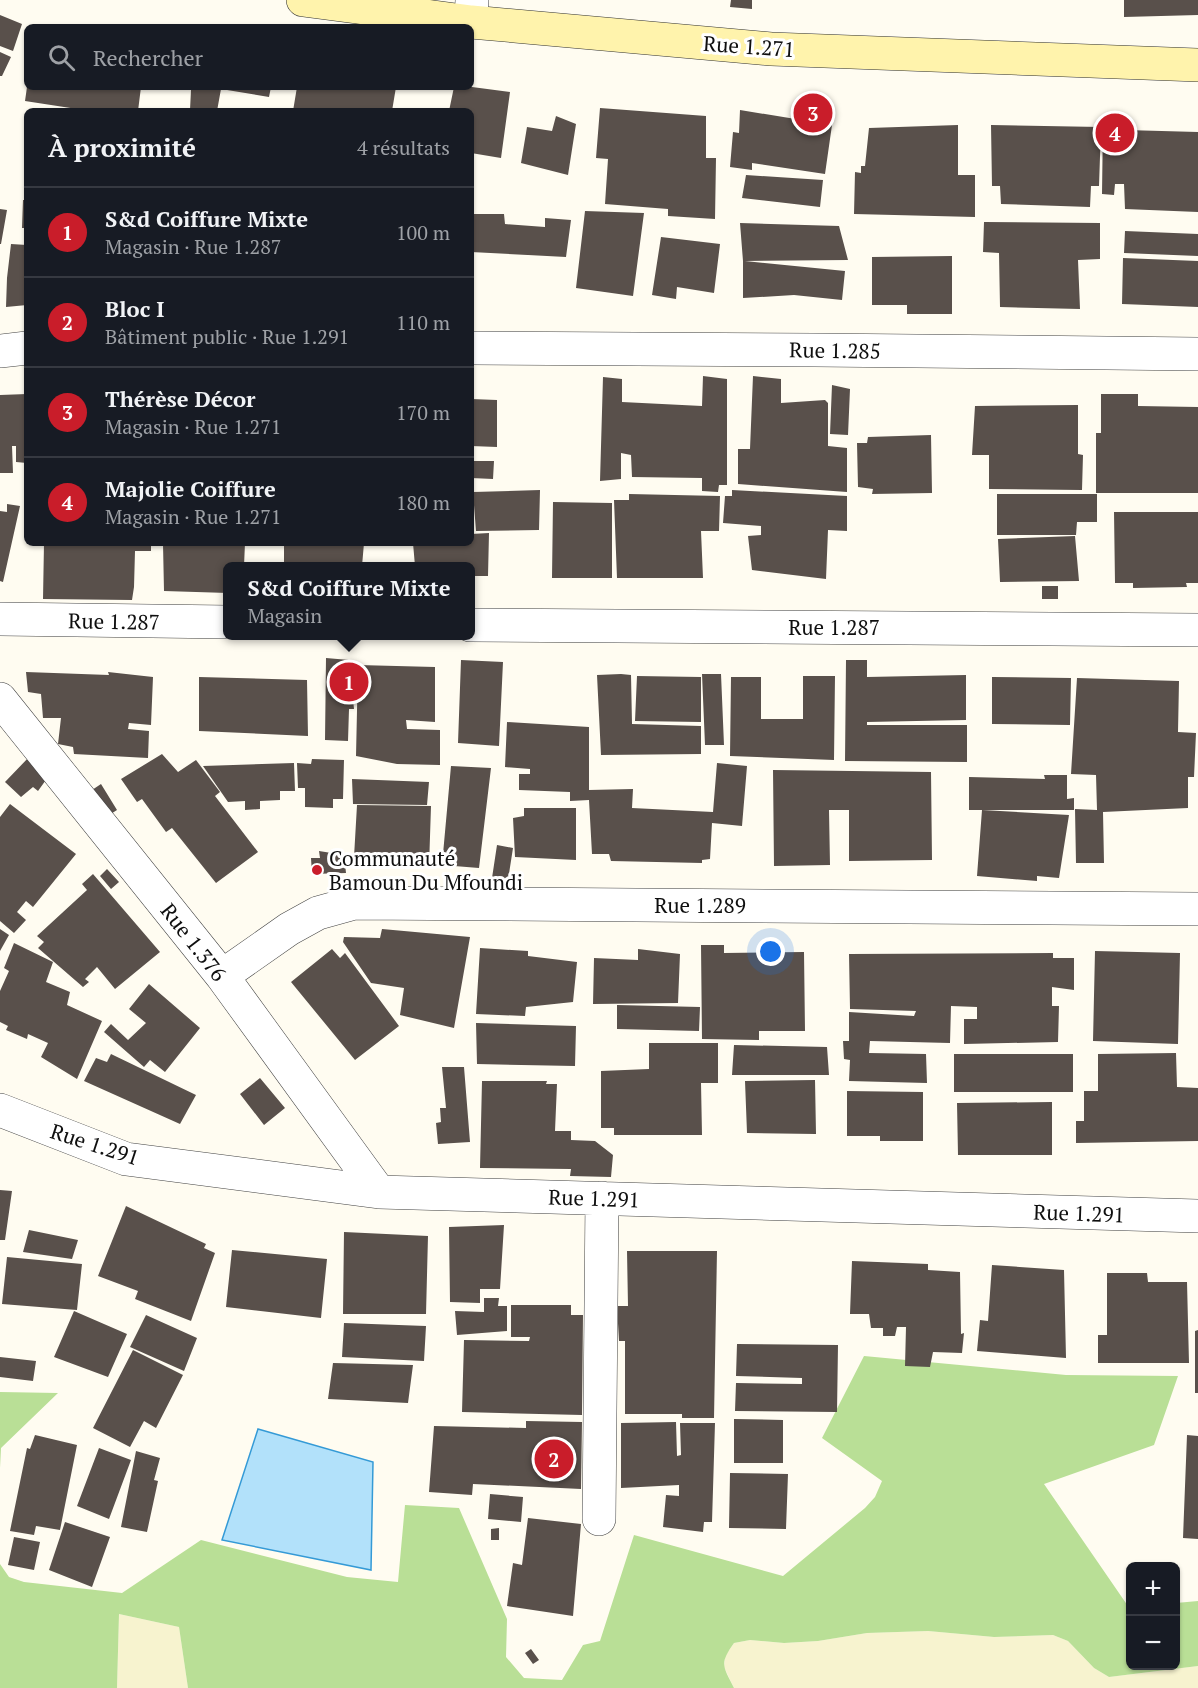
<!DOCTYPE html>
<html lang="fr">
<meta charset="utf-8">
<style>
:root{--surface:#171b24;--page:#20242c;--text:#f1f3f6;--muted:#9ea1a6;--line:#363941;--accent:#c91d2a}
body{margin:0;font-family:"PT Serif",serif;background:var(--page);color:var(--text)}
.controls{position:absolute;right:18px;bottom:18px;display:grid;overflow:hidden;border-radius:9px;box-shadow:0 2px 4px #0004}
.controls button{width:54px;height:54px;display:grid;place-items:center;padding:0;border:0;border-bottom:2px solid var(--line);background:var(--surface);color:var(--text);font:30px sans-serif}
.you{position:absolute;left:771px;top:952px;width:21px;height:21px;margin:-15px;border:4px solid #fff;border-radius:50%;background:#1a73e8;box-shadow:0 0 0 9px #1a73e833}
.badge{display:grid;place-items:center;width:39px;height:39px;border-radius:50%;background:var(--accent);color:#fff;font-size:20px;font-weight:700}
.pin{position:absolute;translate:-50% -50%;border:3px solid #fff;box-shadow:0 2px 6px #0006}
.popup{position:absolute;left:223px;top:562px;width:252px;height:78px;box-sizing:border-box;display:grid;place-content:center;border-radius:9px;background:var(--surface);filter:drop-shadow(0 2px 4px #0005);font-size:20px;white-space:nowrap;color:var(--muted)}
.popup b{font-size:22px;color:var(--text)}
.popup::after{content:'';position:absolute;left:50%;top:100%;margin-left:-12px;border:12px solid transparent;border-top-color:var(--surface)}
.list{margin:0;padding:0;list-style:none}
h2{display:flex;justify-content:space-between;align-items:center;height:78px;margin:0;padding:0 24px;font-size:26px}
h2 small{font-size:20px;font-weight:400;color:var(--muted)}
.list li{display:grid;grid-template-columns:39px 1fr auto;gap:18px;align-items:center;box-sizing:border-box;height:90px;padding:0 24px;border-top:2px solid var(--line)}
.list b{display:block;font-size:22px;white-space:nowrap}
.list p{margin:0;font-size:20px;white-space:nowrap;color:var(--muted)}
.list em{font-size:20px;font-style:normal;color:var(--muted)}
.icon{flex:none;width:33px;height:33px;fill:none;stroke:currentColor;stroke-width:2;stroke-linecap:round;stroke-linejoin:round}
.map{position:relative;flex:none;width:1198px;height:1688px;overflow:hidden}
.search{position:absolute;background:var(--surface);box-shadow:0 2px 4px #0004;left:24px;top:24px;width:450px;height:66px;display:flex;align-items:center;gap:15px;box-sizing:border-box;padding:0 21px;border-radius:9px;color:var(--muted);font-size:22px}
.panel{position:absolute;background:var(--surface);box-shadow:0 2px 4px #0004;left:24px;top:108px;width:450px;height:438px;border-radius:9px}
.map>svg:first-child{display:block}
.farmland{fill:#f7f3cf}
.forest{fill:#b9df96}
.water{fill:#b2e1fa;stroke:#349ad6;stroke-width:1.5}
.building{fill:#59504b}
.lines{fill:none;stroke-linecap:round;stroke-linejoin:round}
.street-casing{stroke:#424242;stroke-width:34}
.secondary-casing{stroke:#313131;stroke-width:34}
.street{stroke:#fff;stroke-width:33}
.secondary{stroke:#fff3ac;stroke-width:33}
.poi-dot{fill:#c91d2a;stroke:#fff;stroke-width:2}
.labels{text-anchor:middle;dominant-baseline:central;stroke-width:6;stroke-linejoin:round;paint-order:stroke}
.street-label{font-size:21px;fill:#0f0f0f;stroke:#fff}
.poi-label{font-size:21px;fill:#0f0f0f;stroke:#fff;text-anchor:start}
</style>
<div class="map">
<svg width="1198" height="1688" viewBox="0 0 1198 1688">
<rect width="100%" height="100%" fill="#fffcf1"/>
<!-- farmland -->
<path class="farmland" d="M119,1614L179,1627L188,1688H117Z
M928,1631L994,1637L1053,1635L1068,1641L1094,1668L1109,1677L1198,1666V1688H734L724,1667L725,1656L734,1643L750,1640L784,1643L818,1641L867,1633Z"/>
<!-- forest -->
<path class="forest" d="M864,1356L1066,1375L1178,1376L1154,1445L1044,1484L1130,1609V1666H1176V1603L1198,1601V1666L1109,1677L1094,1668L1068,1641L1053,1635L994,1637L928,1631L867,1633L818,1641L784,1643L750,1640L734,1643C719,1664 723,1666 734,1688H188L179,1627L119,1614L117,1688H0V1564L9,1577L24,1582L122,1593L201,1540L347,1577L398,1582L405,1505L459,1508L507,1619L506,1657L524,1678L562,1680L583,1645L600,1641L634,1535L783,1576L865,1508L875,1497L882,1481L822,1438Z
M0,1392L58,1393L1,1448L0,1468Z"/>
<!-- water -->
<path class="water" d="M258,1429L373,1462L371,1570L222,1540Z"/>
<!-- building -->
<path class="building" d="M731,0H752V9L730,7Z
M1124,0H1198V15L1124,17Z
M0,15L22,24L13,51L0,46Z
M0,52L11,57L2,76H0Z
M27,87H141L138,111H90L25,101Z
M178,87H271L269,97L221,89L217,111L190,110L191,90Z
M297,87H396L392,111H293Z
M454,87H472L510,92L501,158L471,153V111H449Z
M600,108L706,116V158H716L715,219L668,216V209L605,204L608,159L596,158Z
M740,110L832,125L825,174L752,163V170L730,167L733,132L739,133Z
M556,116L576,124L568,175L521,163L527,127L552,131Z
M1103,121L1125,122V130L1198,132V212L1125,209L1124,184H1115L1114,195L1102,194Z
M958,125V175H975V217L854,214L855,172L861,173V166H865L869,128Z
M991,125L1101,127L1099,186H1091L1090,207L1001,204L1000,186H992Z
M746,175L823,180L820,207L742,198Z
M23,200H27V228H22Z
M0,209L7,210L1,244H0Z
M585,211L644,213L633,296L576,288Z
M471,214H504L505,224L545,227V218L571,220L566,257L471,252Z
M984,222L1100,223V259L1078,260L1080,309L1000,307L999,253L983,252Z
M740,223L839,226L848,260L745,261L845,271L842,300L794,295L743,298V261Z
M1125,231L1198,234V256L1124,253Z
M661,237L720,244L714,293L677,287L676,299L652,295Z
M11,244L27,245V305L6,307L7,278Z
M952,256V314H907V305H872V257Z
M1123,258L1198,261V307L1122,304Z
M703,376L727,379V485H719L718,492L702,491V478L632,477L631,455L621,453V479L600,481L603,377L622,379V402L702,406Z
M753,376L781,379V403L825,400L828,403V446L847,448V492L738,484V449H750Z
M832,385L850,389L848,435L830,434Z
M27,394V463L16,462V446H12L13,473H0V395Z
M1101,394H1138V406L1198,407V493H1096V433H1101Z
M471,399L497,400V447L471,446Z
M1078,405V454L1083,455L1082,490L989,489V455H972L975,406Z
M931,435L932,493L872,494L873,489L858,487L857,443H867L868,437Z
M471,461H494L493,479L471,478Z
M540,490L539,530L476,531L473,492Z
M732,490L847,496V531L828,530L826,579L752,570L748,536L761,535V526L723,523L725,496H732Z
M629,494L720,496L719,531H701L703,578H617L614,500H629Z
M997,494H1097V522H1077L1076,535H997Z
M553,502L612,503V578H552Z
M7,504L20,506L3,582L0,581V511L7,512Z
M1114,512H1198V583H1186L1187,587L1133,588V583H1115Z
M489,533L488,576H470V566H415L413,543H471V534Z
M1075,536L1079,581L1000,582L998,539Z
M44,543H151V551H135L134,587L132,600L43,599Z
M172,543H245L244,566H228V593L164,591L163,544Z
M284,543H364L362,566H284Z
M1042,586H1058V599H1042Z
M326,658L349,660L354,709H349L348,741L325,740Z
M461,660L503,662L499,746L458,743Z
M846,660H867V677L966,675V720L867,722V725H967V762L845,761Z
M358,665L435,667V722L406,720L407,729L440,730V765L397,764L356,756Z
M26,672L109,675L108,672L153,677L151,725L129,723L128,729L149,731L148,758L74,754L73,747L58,744L61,718H43L41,694L28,692Z
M621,674L631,675L632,724L701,726V754L601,755L597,675Z
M702,674H721L724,745H705Z
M637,676L701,677V722L635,721Z
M803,676H835L834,760L730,756L731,677H761V719H803Z
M199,677L307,680L308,736L199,731Z
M992,677L1071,678L1070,725L992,724Z
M1077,678L1179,681L1178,732L1196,733L1194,777H1188V808L1103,812L1104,863H1076L1075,809L1097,810L1096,775L1071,774Z
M507,722L589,727V790L633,789L632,808L713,812L717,763L747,766L742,826L712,823L710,859L702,860V863L611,861L609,854H592L589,800L570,801V792L519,790V774H530V769L505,767Z
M162,754L178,772L196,760L220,792L215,796L258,852L216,883L172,828L166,832L142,799L137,802L121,779Z
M30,756L48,777L38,791L33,787L21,797L5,782Z
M312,759L344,760L343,799H333V808L305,807V788H298L297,763L311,764Z
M294,763L295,791H280V800L260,801V809L245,810V801L228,802L203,766Z
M451,766L491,768L479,868L442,865Z
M773,770L931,772L932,860L849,861V810H829L830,865L774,866Z
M1044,775H1067V799L1074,798V810H969V777L1045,779Z
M352,779L429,782L427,805L353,804Z
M101,784L117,810L106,817L89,792Z
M10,804L76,854L33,907L26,901L17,912L26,920L14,933L0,921V817Z
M357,805L431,806L429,867L384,865V858L354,857Z
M524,808H576V860L515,857L513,818L524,816Z
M982,810L1069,815L1059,878L1037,876V881L977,876Z
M497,845L513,848L508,880L492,878Z
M319,851L344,855L346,873L312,874L311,858H320Z
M107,869L119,882L111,889L100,876Z
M93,874L160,952L115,989L97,967L85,979L89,982L83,987L38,948L44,942L37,936L87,890L82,884Z
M0,929L9,935L0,951Z
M382,929L470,937L454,1028L400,1015L404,988L371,983L343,942L344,937L380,938Z
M14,943L53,962L46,982L70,992L67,1005L102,1021L77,1079L41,1057L48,1043L28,1034L27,1039L6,1030L8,1026L0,1022V991L9,971L4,968Z
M701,945H724V953L804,952L805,1031H759V1040L702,1039Z
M480,948L528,951V956L577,962L573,1002L526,1007L525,1016L476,1014Z
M332,949L340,958L345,953L399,1026L355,1060L291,982Z
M638,949L680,954L678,1003L593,1004L594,958L638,960Z
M1095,951L1180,953L1178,1044L1093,1041Z
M1053,953V958H1074V990L1052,987V1006H1059L1058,1042L964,1044V1019H977V1007L951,1006L950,1043L870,1041L869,1053L926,1054L927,1083L849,1081L850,1060L844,1059L843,1041H849V1012L914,1016L916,1011L850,1009L849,954Z
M149,984L200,1028L165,1072L150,1060L144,1067L104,1032L111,1024L128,1040L146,1023L129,1009Z
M617,1005L700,1007L699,1031L617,1029Z
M476,1023L576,1026L575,1066L477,1064Z
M649,1043H718V1083H701L702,1135H614V1128H601V1071L649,1069Z
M734,1045L827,1047L829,1075H732Z
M1176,1053L1177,1087L1198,1088V1141L1076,1143V1121H1084V1091H1098V1054Z
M111,1054L196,1095L180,1124L84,1081L96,1058L107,1062Z
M954,1054H1073V1092H954Z
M442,1067H464L470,1142L438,1144L436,1123L441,1122L440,1108H446Z
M260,1078L285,1108L264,1125L240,1094Z
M815,1080L816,1134L747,1133L745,1081Z
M482,1081H547L546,1084H557L555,1131H571V1140L595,1141L613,1155L611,1177L570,1176L571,1169L480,1168Z
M847,1091L923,1092V1141H880V1136H847Z
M1052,1102V1155H958L957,1103Z
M0,1190L12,1191L5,1240H0Z
M126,1206L206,1244L204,1248L215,1253L191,1321L135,1299L138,1291L98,1276Z
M504,1225L500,1289H480V1303L450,1302L449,1227Z
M29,1230L78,1240L72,1259L23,1252Z
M344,1232L428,1236L426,1314H343Z
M232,1250L327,1259L321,1318L226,1307Z
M627,1251H717L714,1418H682V1414H625V1341H619L617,1306H628Z
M7,1257L82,1264L77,1310L2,1304Z
M852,1261L928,1264V1270L960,1272L961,1334L964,1333L962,1353L933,1352L930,1367L905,1366L906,1327H897L895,1336H883V1328H871L869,1314H850Z
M992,1265L1064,1270L1066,1358L977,1351L980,1320L988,1321Z
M1107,1273H1147L1148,1282H1187L1189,1363H1098V1335H1107Z
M484,1298H499L498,1306H507V1331L457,1335L455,1311L484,1312Z
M511,1305H571V1315H583L582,1415L462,1412L464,1340L529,1341L530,1337H511Z
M74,1311L127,1334L108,1377L54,1357Z
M146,1315L197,1338L184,1371L130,1347Z
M344,1323L426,1326L424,1361L342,1357Z
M1198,1330V1393H1195V1331Z
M737,1344L838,1345L837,1412L735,1411L736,1383L802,1384V1378L736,1376Z
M133,1350L183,1375L156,1428L144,1421L130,1447L93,1428Z
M0,1357L36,1361L33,1381L0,1377Z
M333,1363L413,1365L408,1403L328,1399Z
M734,1419L783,1420V1463H734Z
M526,1421L582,1422L581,1489L473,1484L472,1495L429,1492L434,1426L526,1428Z
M676,1422L677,1456L681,1455L680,1423H715L712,1522H704L703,1532L663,1527L666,1495L679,1496V1485L621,1488V1423Z
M35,1435L77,1445L60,1530L36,1526L34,1535L10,1531L27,1448L30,1449Z
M1187,1435L1198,1436V1539L1183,1538Z
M99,1448L131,1460L109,1519L77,1506Z
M136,1451L160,1458L154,1480L158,1481L147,1532L121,1527Z
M730,1473L788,1474L786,1529L729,1528Z
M490,1494L523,1497L521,1522L488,1519Z
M528,1518L581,1524L573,1616L507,1606L513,1563L522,1565Z
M65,1522L110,1537L92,1587L49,1570Z
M499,1528V1540H491V1529Z
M14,1537L40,1542L34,1570L8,1565Z
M531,1649L539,1660L533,1664L525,1653Z"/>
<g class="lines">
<!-- street casing -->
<g class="street-casing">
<path id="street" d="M471,22L472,0
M471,348L815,350L1198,354
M0,351L27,348
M0,619L228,622
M470,625L1198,630
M0,699L222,976L379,1192
M222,976L289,929L318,913L354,903L1198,909
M0,1110L126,1159L379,1192L1198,1216
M599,1519L602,1198"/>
</g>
<!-- secondary casing -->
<g class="secondary-casing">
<path id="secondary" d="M303,0L471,22L771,49L1198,65"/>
</g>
<!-- street -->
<use href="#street" class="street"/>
<!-- secondary -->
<use href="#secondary" class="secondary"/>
</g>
<!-- markers -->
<circle class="poi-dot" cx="317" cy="870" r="6"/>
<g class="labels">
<!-- street labels -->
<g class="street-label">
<text transform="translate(749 46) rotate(4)">Rue 1.271</text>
<text transform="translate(835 350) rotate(1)">Rue 1.285</text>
<text transform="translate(114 621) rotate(1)">Rue 1.287</text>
<text x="834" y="627">Rue 1.287</text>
<text x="700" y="905">Rue 1.289</text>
<text transform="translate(194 942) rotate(52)">Rue 1.376</text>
<text transform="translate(95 1144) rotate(18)">Rue 1.291</text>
<text transform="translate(594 1198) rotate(2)">Rue 1.291</text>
<text transform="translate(1079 1213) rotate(2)">Rue 1.291</text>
</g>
<!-- poi labels -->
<g class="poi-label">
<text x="329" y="858">Communauté<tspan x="329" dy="24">Bamoun Du Mfoundi</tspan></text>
</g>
</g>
</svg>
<div class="controls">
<button>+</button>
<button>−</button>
</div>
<div class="you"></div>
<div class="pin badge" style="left:349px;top:682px">1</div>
<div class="popup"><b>S&amp;d Coiffure Mixte</b>Magasin</div>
<div class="pin badge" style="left:554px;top:1459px">2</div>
<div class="pin badge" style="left:813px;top:113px">3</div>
<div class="pin badge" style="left:1115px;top:133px">4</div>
<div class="search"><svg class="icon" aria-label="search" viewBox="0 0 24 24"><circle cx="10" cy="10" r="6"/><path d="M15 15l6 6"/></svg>Rechercher</div>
<section class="panel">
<h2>À proximité<small>4 résultats</small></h2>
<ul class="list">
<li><span class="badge">1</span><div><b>S&amp;d Coiffure Mixte</b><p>Magasin · Rue 1.287</p></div><em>100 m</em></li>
<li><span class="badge">2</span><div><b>Bloc I</b><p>Bâtiment public · Rue 1.291</p></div><em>110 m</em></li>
<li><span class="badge">3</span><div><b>Thérèse Décor</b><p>Magasin · Rue 1.271</p></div><em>170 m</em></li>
<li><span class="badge">4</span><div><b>Majolie Coiffure</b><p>Magasin · Rue 1.271</p></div><em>180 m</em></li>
</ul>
</section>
</div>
